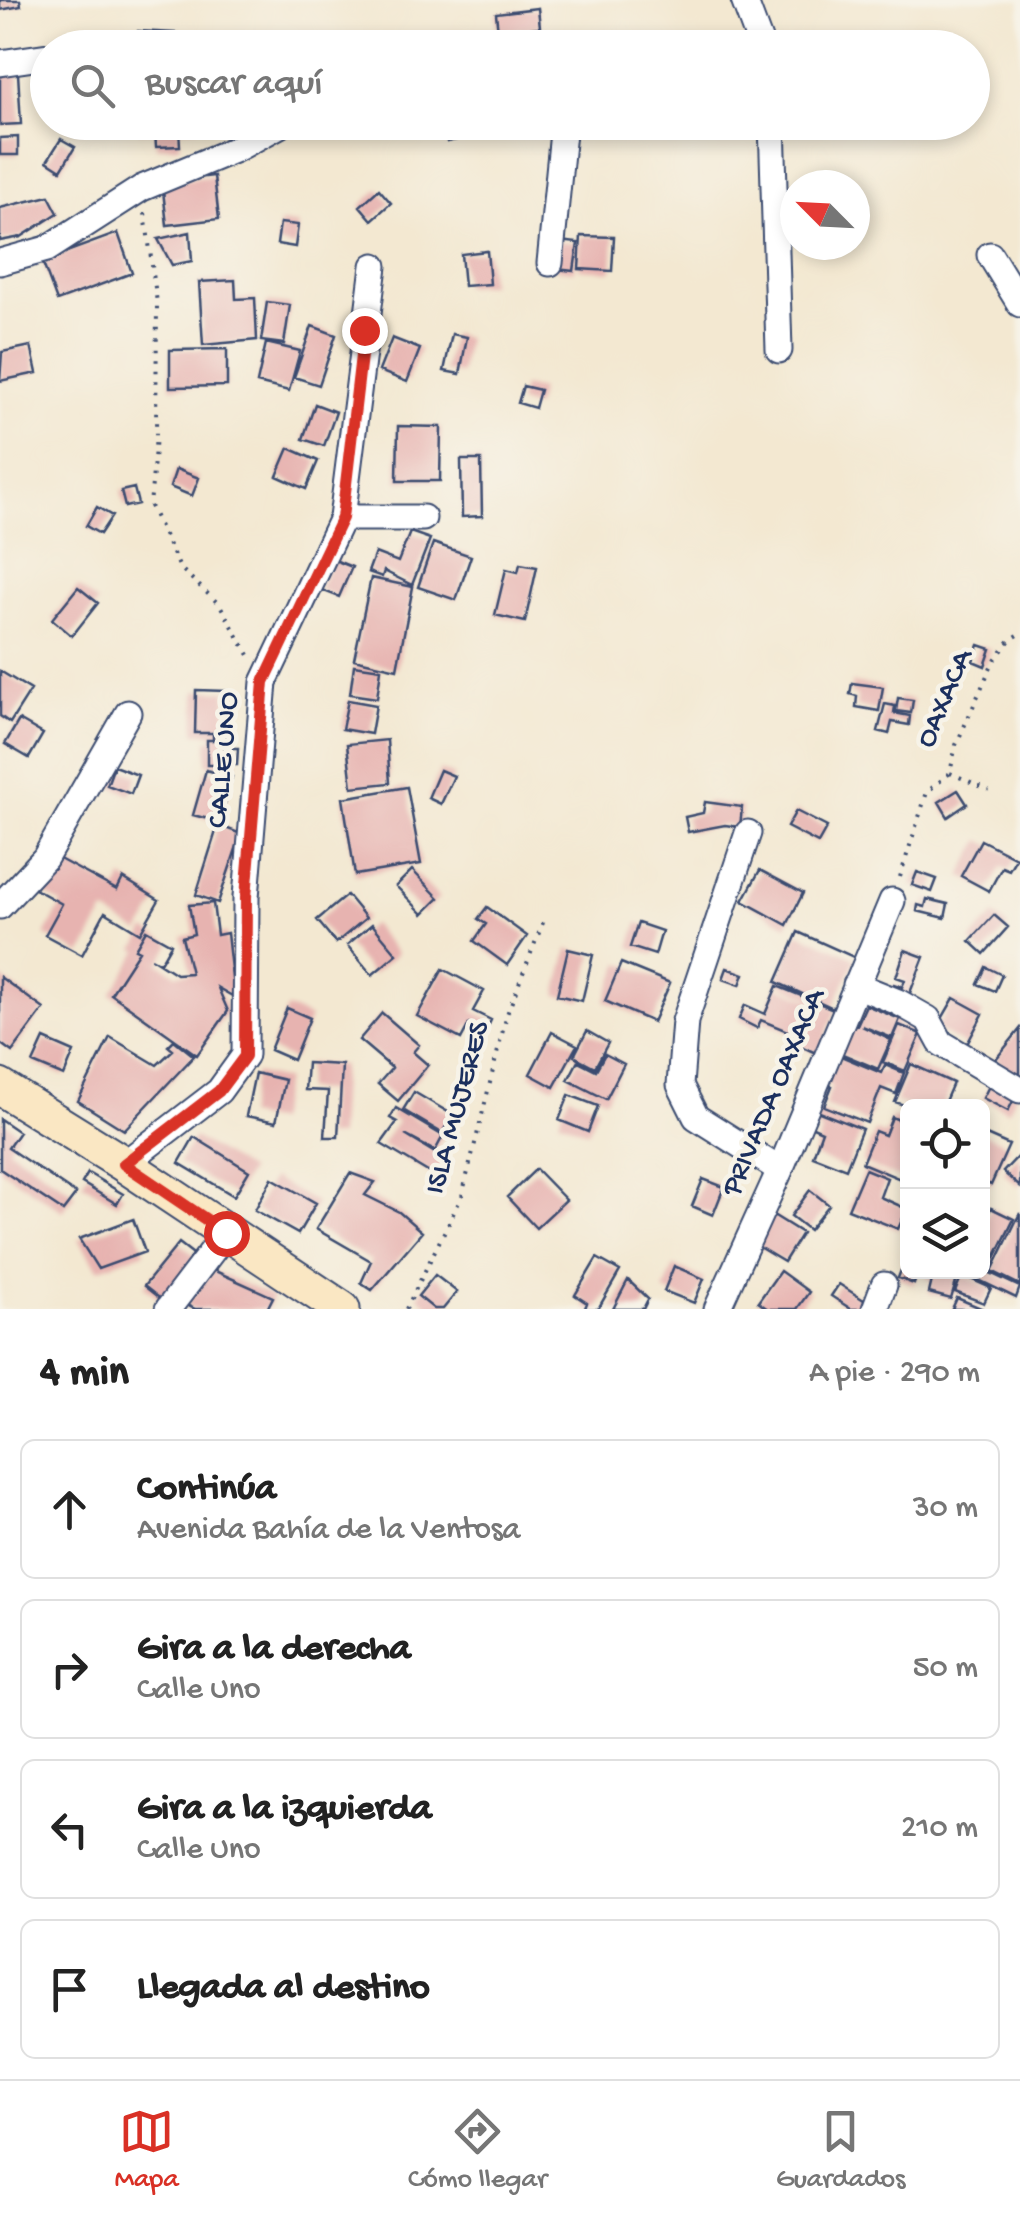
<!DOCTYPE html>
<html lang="es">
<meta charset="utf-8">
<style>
:root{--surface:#fff;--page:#f6f6f6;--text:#222;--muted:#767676;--line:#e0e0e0;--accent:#d93025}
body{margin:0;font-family:"Gochi Hand",sans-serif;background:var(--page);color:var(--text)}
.controls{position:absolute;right:30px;bottom:30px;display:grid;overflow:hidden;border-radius:15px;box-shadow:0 5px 15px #0003}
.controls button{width:90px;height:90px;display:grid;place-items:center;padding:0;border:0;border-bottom:2px solid var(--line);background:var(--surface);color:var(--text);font:50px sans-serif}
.compass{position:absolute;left:780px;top:170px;width:90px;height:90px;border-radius:50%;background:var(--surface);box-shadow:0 5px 15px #0003;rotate:294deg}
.stop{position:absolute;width:30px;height:30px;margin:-22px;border:8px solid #d93025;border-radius:50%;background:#fff}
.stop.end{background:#d93025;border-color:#fff;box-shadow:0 2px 10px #0008}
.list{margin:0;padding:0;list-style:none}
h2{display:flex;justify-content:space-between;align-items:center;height:130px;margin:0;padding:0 40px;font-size:42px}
h2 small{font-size:32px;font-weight:400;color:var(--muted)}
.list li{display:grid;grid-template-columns:65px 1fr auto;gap:30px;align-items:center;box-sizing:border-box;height:140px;margin:0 20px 20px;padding:0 20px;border:2px solid var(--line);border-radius:15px}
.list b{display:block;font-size:38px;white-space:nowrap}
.list p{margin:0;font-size:32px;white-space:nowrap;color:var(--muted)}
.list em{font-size:32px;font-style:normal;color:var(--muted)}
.icon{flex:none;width:55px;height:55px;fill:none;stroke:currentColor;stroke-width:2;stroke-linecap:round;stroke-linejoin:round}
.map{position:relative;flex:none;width:1020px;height:1309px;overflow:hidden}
.search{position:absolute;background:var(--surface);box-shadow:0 5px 15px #0003;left:30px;right:30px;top:30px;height:110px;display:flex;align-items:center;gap:25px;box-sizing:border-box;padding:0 35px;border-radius:55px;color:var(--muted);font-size:38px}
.sheet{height:770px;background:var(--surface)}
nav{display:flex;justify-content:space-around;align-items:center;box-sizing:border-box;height:140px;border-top:2px solid var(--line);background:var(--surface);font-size:28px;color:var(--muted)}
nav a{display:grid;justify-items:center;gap:5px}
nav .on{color:var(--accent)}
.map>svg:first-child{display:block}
.building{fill:#e7b3b0}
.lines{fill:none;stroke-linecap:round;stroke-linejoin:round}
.minor-casing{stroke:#3b4b6f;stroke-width:29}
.secondary-casing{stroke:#3b4b6f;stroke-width:39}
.path{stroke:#3b4b6f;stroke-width:4;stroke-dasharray:2.5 8;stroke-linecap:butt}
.minor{stroke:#fff;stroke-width:25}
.secondary{stroke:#fae7c3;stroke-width:35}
.route{stroke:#d93025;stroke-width:12}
.labels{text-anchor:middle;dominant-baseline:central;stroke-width:9;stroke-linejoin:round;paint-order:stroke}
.street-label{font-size:30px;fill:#1b2f5e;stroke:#f7f3e8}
</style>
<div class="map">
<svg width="1020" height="1309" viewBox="0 0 1020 1309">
<rect width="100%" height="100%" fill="#f7f3e8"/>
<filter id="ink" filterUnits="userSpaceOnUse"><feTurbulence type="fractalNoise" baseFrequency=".01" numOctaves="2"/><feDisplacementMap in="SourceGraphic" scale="20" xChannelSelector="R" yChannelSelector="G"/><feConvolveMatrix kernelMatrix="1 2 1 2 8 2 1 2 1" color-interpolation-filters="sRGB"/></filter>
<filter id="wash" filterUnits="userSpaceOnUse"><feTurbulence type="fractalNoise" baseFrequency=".0048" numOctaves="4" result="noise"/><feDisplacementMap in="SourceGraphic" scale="40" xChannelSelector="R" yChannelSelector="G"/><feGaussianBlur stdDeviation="2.25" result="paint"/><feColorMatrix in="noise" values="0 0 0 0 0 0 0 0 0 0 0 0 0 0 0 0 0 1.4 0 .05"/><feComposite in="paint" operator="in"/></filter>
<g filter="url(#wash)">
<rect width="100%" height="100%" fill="#f3e8d1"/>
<g id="blocks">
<!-- building -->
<path class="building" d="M0,0H20L21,6L0,10Z
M538,8L540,27L498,32L496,13Z
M138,31L193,34L192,48H137Z
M365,36L369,48H334V47Z
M18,73L21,124L0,125V74Z
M139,122H198V128L179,129L180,146L156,147L155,131L139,132Z
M462,122L465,138L447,142L443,126Z
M18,137V155H0V138Z
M61,139L75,147L61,170L47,161Z
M214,176L219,219L167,225L162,182Z
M379,189L391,203L372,220L360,206Z
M49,196L58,213L21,237L0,241V208Z
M280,223L298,225L295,247L277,244Z
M190,232L192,261L172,265L158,239Z
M118,233L132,273L57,301L42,261Z
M581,236L614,237L612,271L579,269Z
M559,241L578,243L574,271L556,269Z
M487,251L490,284L464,286L461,254Z
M235,280L236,299L255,298L257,340L203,345L199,282Z
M267,302L290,305L284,344L261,341Z
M312,326L336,335L319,385L294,377Z
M452,334L467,337L460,374L444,371Z
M392,338L420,349L407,382L379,371Z
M266,343L300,351L289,391L257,383Z
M31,346L37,373L0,381L2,352Z
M227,349V386L170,387V350Z
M523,386L540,390L535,408L518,403Z
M315,404L336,412L324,446L303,439Z
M398,426L441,427L440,481H397Z
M289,448L318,461L306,489L277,476Z
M461,460H481L482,516L462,517Z
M176,469L199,478L192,496L170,487Z
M134,488L138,504L125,507L121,491Z
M97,507L112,516L100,534L86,526Z
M410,532L430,539L412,585L384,571L382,577L368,572L375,553L398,562Z
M433,543L471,556L456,600L418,587Z
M332,559L352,567L339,597L319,589Z
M520,564L537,567L525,622L495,615L506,569L518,572Z
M371,578L413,587L397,669L354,659Z
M78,587L98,603L72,636L52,619Z
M979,645L991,649L985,666L973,661Z
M354,665L381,669L377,698L350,694Z
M0,671L31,690L10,723L0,716Z
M852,683L883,687L879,711L856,707L857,696L850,694Z
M196,690L226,691L225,748H238L237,765H207V740H213V733H195Z
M898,698L913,700L911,713L896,711Z
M348,700L376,705L371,734L342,729Z
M885,704L895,706L894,713L910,716L909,725L892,722L889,734L878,731Z
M19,720L43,734L29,758L5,744Z
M387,740L390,783L352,787L347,744Z
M114,766L138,775L131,794L107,785Z
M206,770L232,777L220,822L193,815Z
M440,770L454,776L441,804L428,798Z
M407,787L421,864L355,875L343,798Z
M958,790L967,804L948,817L939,802Z
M705,802L742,807L740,827L725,825L688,832L685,817L703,813Z
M796,811L827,827L818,843L787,827Z
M218,825L241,834L218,903L196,895Z
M981,840L1016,858L1009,870L1002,867L989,891L961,876Z
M52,855L117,890L123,878L159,900L140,933L105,912L82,955L45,935L62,904L35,889Z
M412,870L439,898L423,914L396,886Z
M760,870L803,893L787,925L743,901Z
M917,872L937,879L932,892L912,885Z
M347,895L366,918L336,943L317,920Z
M927,899L948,904L945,918L917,911L918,905L925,907Z
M213,903L217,935L227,933L234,997L218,988L228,1011L197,1055L111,994L139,951L135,949L146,930L171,944L160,963L151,958L176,974L191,973L182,937L194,934L189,905Z
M487,907L527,936L507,965L474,941L486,924L478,919Z
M994,915L1008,927L984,954L970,941Z
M638,923L662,931L655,955L630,947Z
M372,924L397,954L372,975L347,945Z
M798,932L856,958L833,1008L776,982Z
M568,949L593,955L582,1001L557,995Z
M905,950L924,957L908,998L891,992L894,984L902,987L905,980L896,977Z
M621,963L670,983L653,1022L605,1001Z
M986,967L1002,975L995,991L978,984Z
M727,968L744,974L740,985L723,979Z
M443,969L484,991L473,1011L491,1020L485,1033L469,1024L461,1039L417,1016Z
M0,977L44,1009L12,1052L0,1043Z
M777,986L836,1010L818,1054L794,1043L797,1035L761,1020L757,1028L739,1019L745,1005L765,1014Z
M954,998L983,1014L966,1046L936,1029Z
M866,1005L900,1019L892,1038L862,1026L891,1040L878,1069L840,1053L853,1024L857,1025Z
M287,1008L310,1018L293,1060L270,1050Z
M382,1013L419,1045L413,1052L428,1065L398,1101L378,1084L392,1068L359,1040Z
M899,1025L921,1034L905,1071L883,1062Z
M1020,1029V1079L1011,1075L996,1059Z
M587,1031L608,1043L595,1067L574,1056Z
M552,1032L577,1045L554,1087L530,1074Z
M110,1037L157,1065L173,1050L168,1046L174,1040L194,1056L124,1130L78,1101Z
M44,1039L74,1052L64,1076L33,1063Z
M605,1054L624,1064L606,1099L568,1080L578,1061L596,1070Z
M841,1056L881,1073L885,1065L904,1073L896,1094L881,1088L867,1123L824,1106L832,1086L823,1083Z
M307,1063L342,1065L338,1137H325L328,1091L305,1090Z
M911,1064L953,1083L943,1106H907L895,1102Z
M255,1073L285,1080L276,1122L246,1116Z
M991,1082L1016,1095L1008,1111L983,1098Z
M414,1092L453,1115L442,1133L403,1110Z
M569,1095L598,1106L588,1132L559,1120Z
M396,1108L443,1136L435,1151L405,1135L453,1164L443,1181L381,1144L397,1122L390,1118Z
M812,1109L862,1129L846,1169L813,1156L822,1131L806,1124Z
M892,1117L908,1124L905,1181L862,1163L875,1131L885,1135Z
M0,1119L19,1132L8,1148L76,1194L63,1211L0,1169Z
M984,1134L1009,1145L991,1185L982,1181Z
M194,1137L249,1171L234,1196L179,1163Z
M1020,1154V1187L1003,1172Z
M536,1169L566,1200L536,1228L507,1197Z
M865,1169L887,1178L880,1197L907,1209L898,1229L848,1209Z
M88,1173L123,1194L117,1204L82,1183Z
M350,1173L375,1182L365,1195L399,1212L422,1232L372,1290L361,1283L371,1261L316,1229Z
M272,1178L316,1203L298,1234L255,1210Z
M703,1179L724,1187L713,1215L692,1206Z
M810,1190L829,1205L809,1230L791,1216Z
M991,1208L1014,1219L988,1272L1020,1287L1016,1298L962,1272H982V1224Z
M770,1213L802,1233L784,1262L752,1243Z
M1020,1213V1285L992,1271Z
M133,1219L145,1252L98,1269L79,1239Z
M179,1243L197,1257L163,1301L144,1286Z
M908,1252V1272H918L914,1284L898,1278Z
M597,1258L620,1271L598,1309H587L585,1308L587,1303L575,1295Z
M674,1266L704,1279L694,1303L664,1291Z
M213,1270L273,1297L267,1309H195L186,1305Z
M780,1271L809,1292L797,1309H768L758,1302Z
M928,1272H959L951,1299L929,1293L932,1280L926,1278Z
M435,1275L457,1292L443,1309H434L418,1296Z
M962,1275L991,1288L984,1303L955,1292Z
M628,1280L648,1299L643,1309H613Z
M839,1284L870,1304L866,1309H851L831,1296Z
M957,1298L983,1309H952Z"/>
</g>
</g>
<g filter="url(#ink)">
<use href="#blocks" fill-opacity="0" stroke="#3b4b6f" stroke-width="2.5"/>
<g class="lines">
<!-- minor casing -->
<g class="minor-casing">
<path id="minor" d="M744,0L762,48
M0,63L48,56
M772,122L779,350
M990,255L1020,304
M0,262L47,249L142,188L236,149L285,122
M550,263L564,122
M342,518H423
M748,833L685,1021L680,1085L696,1117L780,1170
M0,906L45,858L128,713
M856,985L898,1002L928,1019L941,1043L1020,1090
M124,1164L219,1091L245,1055L246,897L264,682L342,518L374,266
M168,1309L226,1233
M717,1309L780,1170L892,901
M875,1309L884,1285"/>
</g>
<!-- secondary casing -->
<g class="secondary-casing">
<path id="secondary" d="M0,1087L124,1164L342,1309"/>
</g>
<!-- path -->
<path class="path" d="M145,213L157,303L156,436L150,506L180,568L220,605L249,655
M950,773L989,790
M900,877L927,792L950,773L956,745L993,662L1010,640L1020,634
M406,1309L462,1196L507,1014L546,915"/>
<!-- minor -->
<use href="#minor" class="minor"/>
<!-- secondary -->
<use href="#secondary" class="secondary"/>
</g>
</g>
<g class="lines" filter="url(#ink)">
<!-- route -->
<path class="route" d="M226,1233L124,1164L219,1091L245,1056L246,897L264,682L342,518L364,330"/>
</g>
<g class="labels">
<!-- street labels -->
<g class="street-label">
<text transform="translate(946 699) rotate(-67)">OAXACA</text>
<text transform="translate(225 760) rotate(-85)">CALLE UNO</text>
<text transform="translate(775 1093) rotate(-67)">PRIVADA OAXACA</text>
<text transform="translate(459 1108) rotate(-75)">ISLA MUJERES</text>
</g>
</g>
</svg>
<div class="controls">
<button><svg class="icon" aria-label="locate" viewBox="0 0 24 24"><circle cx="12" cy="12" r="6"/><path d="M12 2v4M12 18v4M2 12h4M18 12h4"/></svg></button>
<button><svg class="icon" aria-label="layers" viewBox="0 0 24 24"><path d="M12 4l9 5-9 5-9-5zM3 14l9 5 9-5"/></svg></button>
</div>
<svg class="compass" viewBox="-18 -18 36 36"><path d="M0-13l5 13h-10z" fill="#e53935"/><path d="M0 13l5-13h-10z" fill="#767676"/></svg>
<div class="stop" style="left:226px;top:1233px"></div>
<div class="stop end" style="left:364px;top:330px"></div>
<div class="search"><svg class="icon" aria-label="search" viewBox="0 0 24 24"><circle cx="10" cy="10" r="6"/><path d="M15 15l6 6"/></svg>Buscar aquí</div>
</div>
<section class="sheet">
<h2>4 min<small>A pie · 290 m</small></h2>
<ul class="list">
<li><svg class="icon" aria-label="ahead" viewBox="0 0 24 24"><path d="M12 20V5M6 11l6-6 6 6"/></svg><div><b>Continúa</b><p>Avenida Bahía de la Ventosa</p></div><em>30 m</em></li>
<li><svg class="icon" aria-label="right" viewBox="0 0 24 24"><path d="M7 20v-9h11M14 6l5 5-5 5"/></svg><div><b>Gira a la derecha</b><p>Calle Uno</p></div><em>50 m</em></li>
<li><svg class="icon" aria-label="left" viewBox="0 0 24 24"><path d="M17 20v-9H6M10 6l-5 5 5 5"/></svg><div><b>Gira a la izquierda</b><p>Calle Uno</p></div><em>210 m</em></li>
<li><svg class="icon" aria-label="arrive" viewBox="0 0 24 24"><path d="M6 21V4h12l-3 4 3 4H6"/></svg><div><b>Llegada al destino</b></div></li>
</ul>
</section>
<nav>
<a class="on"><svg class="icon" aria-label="map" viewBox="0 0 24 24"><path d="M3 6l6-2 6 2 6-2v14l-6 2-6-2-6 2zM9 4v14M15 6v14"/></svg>Mapa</a>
<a><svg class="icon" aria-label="directions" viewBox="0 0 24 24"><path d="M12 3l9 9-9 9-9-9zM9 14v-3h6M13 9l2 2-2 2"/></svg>Cómo llegar</a>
<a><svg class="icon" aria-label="saved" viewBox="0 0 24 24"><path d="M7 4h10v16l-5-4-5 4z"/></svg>Guardados</a>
</nav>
